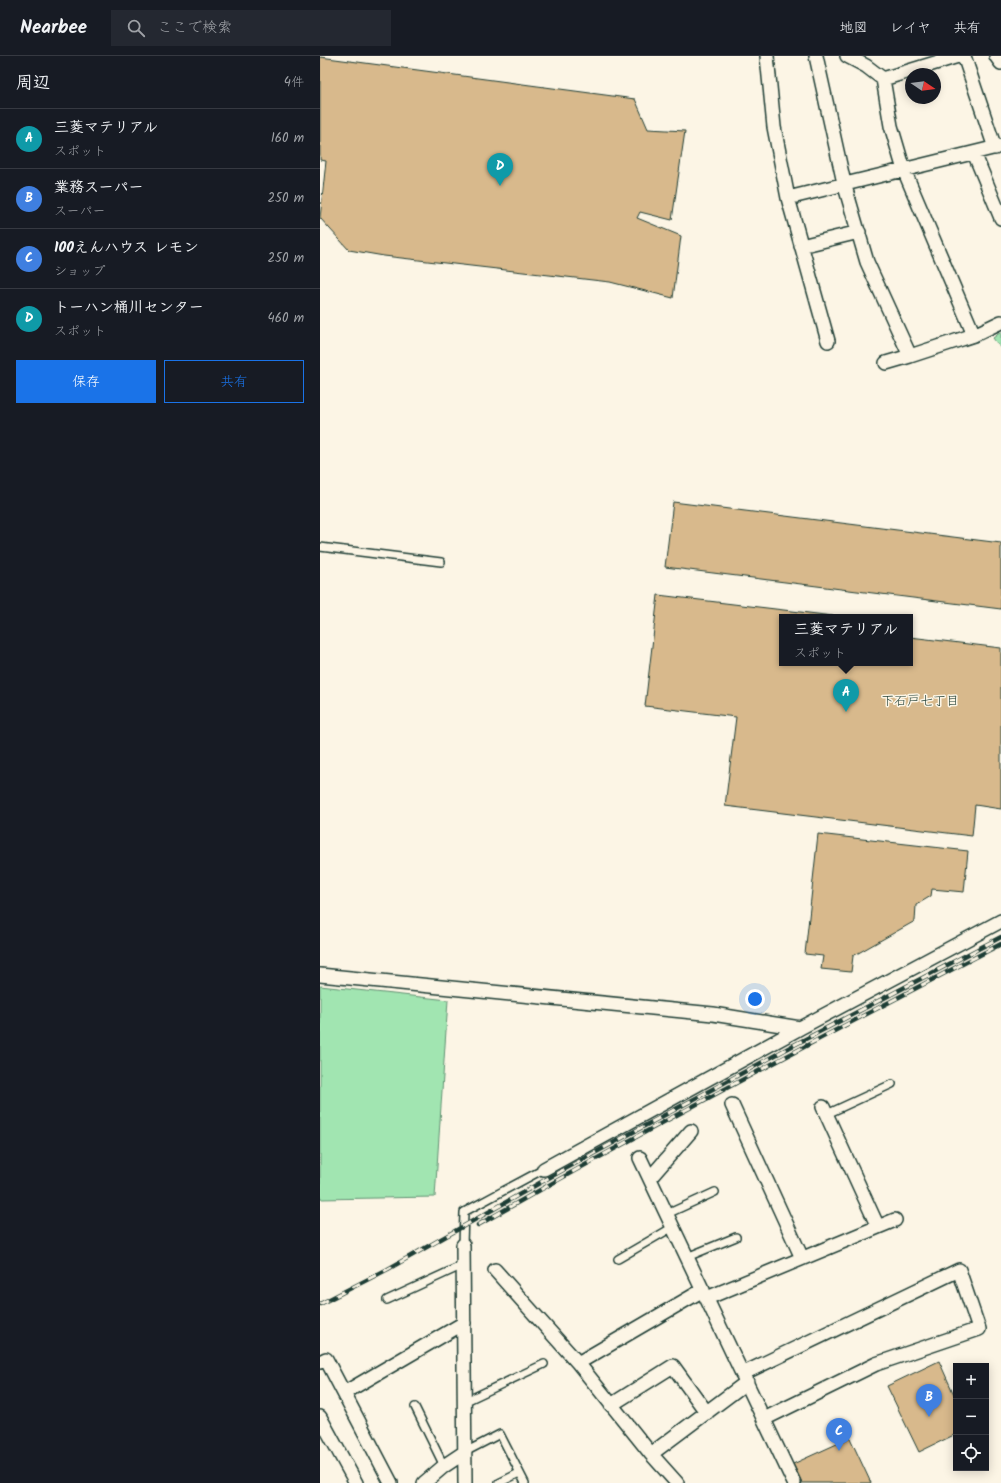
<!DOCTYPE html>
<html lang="ja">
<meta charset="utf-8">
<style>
:root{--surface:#171b24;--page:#242831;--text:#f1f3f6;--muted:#9ea1a6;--line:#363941;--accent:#1a73e8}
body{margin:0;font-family:Kalam,"Klee One",sans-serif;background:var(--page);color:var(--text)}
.controls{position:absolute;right:12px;bottom:12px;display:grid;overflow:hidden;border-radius:0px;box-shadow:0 2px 10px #0003}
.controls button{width:36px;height:36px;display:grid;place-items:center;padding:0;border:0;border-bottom:1px solid var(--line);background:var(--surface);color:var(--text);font:20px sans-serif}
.compass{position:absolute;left:585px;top:12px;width:36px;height:36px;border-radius:50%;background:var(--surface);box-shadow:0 2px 10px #0003;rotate:103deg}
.you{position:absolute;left:435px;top:943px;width:14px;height:14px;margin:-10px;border:3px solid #fff;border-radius:50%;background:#1a73e8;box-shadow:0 0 0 6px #1a73e833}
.badge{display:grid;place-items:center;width:26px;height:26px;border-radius:50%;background:var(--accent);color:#fff;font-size:13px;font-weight:700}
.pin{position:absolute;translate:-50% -33px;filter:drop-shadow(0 1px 2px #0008)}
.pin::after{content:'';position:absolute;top:21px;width:14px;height:12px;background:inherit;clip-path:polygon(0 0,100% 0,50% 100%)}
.popup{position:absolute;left:459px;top:558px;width:134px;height:52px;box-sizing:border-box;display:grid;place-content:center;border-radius:0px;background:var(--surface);filter:drop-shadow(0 1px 3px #0005);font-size:13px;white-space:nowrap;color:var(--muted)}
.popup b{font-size:15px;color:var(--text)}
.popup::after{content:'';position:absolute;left:50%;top:100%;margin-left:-8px;border:8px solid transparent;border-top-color:var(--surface)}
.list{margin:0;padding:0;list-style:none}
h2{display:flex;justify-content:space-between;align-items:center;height:52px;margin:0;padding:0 16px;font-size:17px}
h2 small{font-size:13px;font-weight:400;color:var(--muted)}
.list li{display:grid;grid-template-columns:26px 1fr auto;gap:12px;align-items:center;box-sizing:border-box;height:60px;padding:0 16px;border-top:1px solid var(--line)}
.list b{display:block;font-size:15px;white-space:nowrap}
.list p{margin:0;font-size:13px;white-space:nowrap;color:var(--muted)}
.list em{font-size:13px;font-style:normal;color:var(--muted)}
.actions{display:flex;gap:8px;padding:12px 16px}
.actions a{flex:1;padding:9px 0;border:1px solid var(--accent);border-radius:0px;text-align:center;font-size:14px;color:var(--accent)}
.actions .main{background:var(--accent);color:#fff}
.icon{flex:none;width:22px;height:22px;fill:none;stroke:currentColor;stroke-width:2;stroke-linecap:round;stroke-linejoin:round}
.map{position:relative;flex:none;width:681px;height:1427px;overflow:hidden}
header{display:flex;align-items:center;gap:24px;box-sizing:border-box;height:56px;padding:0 20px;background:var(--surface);border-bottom:1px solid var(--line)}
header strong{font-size:19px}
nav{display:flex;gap:22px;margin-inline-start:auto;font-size:14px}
.search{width:280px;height:36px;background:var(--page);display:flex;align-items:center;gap:10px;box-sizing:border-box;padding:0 14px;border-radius:0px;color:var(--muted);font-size:15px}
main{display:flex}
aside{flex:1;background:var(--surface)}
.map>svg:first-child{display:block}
.green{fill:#a1e5b1;stroke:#609172}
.building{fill:#d8b98c;stroke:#1f3d34}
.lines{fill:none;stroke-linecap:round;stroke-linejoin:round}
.lane-casing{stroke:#1f3d34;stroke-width:10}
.street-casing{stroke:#1f3d34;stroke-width:16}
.lane{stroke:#fcf5e5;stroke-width:7}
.street{stroke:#fcf5e5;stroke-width:13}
.rail-casing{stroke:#1f3d34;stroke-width:4.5}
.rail{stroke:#fcf5e5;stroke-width:3;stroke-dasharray:9;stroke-linecap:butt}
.labels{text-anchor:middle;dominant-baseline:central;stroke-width:3;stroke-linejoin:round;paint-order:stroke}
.neighbourhood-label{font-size:13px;fill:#1f3d34;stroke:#fcf5e5}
</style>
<header>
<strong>Nearbee</strong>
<div class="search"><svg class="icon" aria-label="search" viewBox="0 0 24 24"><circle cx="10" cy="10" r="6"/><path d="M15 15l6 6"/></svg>ここで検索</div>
<nav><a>地図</a><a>レイヤ</a><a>共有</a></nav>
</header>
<main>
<aside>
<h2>周辺<small>4件</small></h2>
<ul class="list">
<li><span class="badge" style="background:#0f9aa8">A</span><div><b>三菱マテリアル</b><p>スポット</p></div><em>160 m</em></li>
<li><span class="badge" style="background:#3f7fe0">B</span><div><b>業務スーパー</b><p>スーパー</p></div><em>250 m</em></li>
<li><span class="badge" style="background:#3f7fe0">C</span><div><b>100えんハウス レモン</b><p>ショップ</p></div><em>250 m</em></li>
<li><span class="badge" style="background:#0f9aa8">D</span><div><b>トーハン桶川センター</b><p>スポット</p></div><em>460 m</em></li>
</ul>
<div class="actions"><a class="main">保存</a><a>共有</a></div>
</aside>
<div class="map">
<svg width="681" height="1427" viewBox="0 0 681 1427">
<rect width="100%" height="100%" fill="#fcf5e5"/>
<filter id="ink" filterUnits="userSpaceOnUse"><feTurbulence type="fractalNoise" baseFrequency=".025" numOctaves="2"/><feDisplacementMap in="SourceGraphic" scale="8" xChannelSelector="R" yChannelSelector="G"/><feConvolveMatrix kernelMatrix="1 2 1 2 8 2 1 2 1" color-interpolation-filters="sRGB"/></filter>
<g filter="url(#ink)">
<!-- green -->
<path class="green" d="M681,276V293L673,282Z
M0,930L128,944L115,1141L0,1143Z"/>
<!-- building -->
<path class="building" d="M0,1L315,43L328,73L365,75L352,164L320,156L317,162L361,180L353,242L290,226L64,200L29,194L0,162L6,105L0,104Z
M353,446L681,487V553L345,511Z
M338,539L522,561H462V607H590V581L681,592V753L655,749L652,780L405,750L416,661L325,650Z
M498,778L648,795L644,836L612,833L611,840L596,849L595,865L533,900L531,916L501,913L503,900L485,898Z
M619,1305L636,1343V1378L599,1396L567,1330Z
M530,1382L551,1427H482L473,1408Z"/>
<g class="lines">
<!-- lane casing -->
<g class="lane-casing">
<path id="lane" d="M0,491L121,506
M507,1058L572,1028
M347,1158L395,1136
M143,1189L144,1156L224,1113
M367,1201L416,1181
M298,1203L353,1171
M67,1244L143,1209
M144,1346L224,1308
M95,1351L124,1410
M145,1396L180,1378L205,1427
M179,1427L199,1417"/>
</g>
<!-- street casing -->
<g class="street-casing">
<path id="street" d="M447,0L454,71L468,142L508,285
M496,0L524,127L547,206L590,300L654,279L681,266
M527,0L546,10L563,23L571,70L584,114L654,279
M644,0L675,92
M676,0L681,7
M563,23L638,0
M654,97L681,162
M468,142L681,90
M481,190L539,176
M566,307L590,300
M0,919L393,958L480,972L681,865
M412,1049L482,1202
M320,1102L474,1427
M224,1113L480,972
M330,1122L371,1075
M558,1171L575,1164
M143,1189L145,1427
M175,1214L258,1307L331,1398L357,1427
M387,1242L558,1171L503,1051
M0,1306L6,1303L71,1427
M258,1307L383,1234
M422,1318L639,1214L659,1273L556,1308L444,1363
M24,1337L144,1267
M291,1349L353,1310L387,1357
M0,1361L36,1427
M331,1398L427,1326
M104,1427L124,1410L145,1396"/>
</g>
<!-- lane -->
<use href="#lane" class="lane"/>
<!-- street -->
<use href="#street" class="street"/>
<!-- rail casing -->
<g class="rail-casing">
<path id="rail" d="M158,1169C330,1071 505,979 681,888
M0,1248L68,1213L232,1120L472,990L681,881"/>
</g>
<!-- rail -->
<use href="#rail" class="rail"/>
</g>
</g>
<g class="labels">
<!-- neighbourhood labels -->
<g class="neighbourhood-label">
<text x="600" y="645">下石戸七丁目</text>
</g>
</g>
</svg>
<div class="controls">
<button>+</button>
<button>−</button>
<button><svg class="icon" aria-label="locate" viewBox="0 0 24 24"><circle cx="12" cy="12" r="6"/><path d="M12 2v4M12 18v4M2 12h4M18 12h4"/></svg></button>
</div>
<svg class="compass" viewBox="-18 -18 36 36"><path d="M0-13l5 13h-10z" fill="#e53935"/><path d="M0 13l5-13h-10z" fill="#9ea1a6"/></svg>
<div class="you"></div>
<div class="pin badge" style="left:526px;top:656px;background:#0f9aa8">A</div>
<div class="popup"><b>三菱マテリアル</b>スポット</div>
<div class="pin badge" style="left:609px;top:1361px;background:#3f7fe0">B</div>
<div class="pin badge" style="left:519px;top:1395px;background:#3f7fe0">C</div>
<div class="pin badge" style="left:180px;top:130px;background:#0f9aa8">D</div>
</div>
</main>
